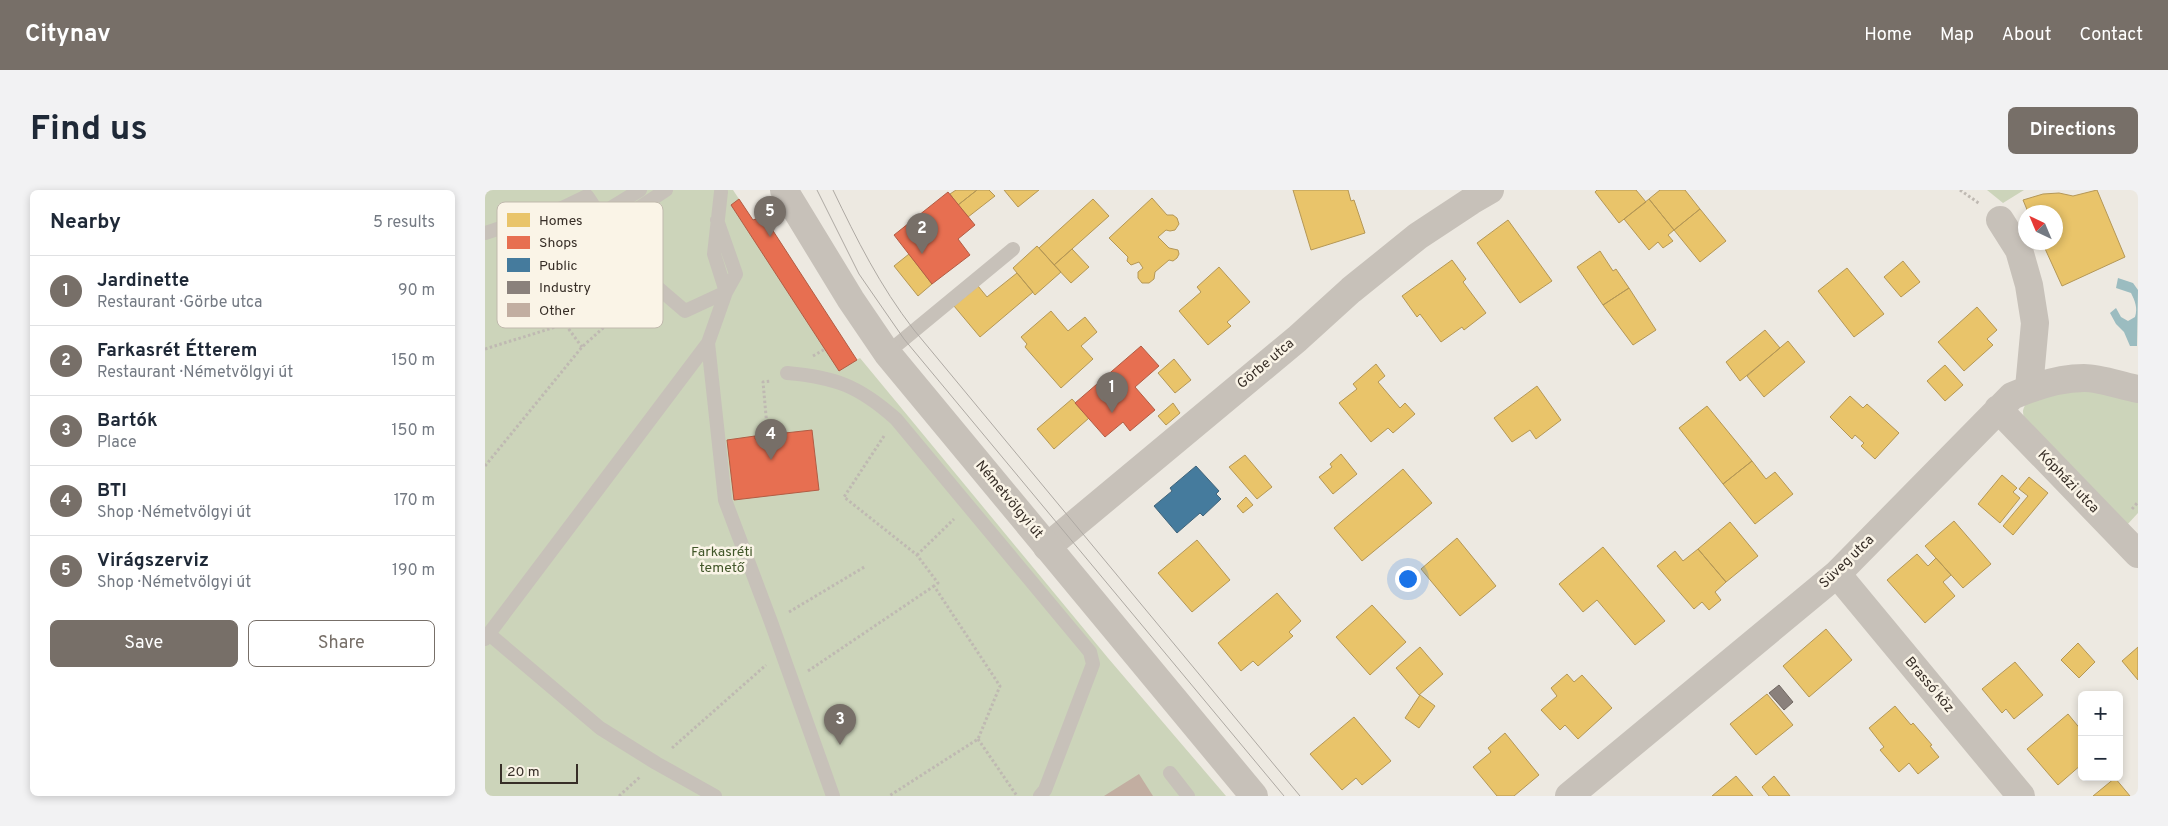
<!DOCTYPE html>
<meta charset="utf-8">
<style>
:root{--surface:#fff;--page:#f2f2f3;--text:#1f2937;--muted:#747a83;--line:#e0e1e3;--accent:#776f68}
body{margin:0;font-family:Overpass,sans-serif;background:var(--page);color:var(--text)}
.controls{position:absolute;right:15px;bottom:15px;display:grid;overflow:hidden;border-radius:8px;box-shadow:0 2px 8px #0003}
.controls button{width:45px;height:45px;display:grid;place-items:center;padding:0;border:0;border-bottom:1px solid var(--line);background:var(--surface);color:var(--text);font:25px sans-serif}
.compass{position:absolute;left:1533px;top:15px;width:45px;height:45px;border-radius:50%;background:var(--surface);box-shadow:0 2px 8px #0003;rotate:316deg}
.scale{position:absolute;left:15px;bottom:12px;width:78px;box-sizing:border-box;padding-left:5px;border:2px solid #372e27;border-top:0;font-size:14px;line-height:18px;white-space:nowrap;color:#372e27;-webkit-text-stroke:4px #faf4e7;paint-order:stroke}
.you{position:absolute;left:922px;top:388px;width:18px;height:18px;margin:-12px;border:4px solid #fff;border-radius:50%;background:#1a73e8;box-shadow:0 0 0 8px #1a73e833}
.badge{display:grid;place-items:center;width:32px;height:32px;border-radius:50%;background:var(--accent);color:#fff;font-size:16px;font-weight:700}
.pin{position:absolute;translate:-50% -41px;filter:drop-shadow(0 1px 2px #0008)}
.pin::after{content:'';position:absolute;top:26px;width:18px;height:15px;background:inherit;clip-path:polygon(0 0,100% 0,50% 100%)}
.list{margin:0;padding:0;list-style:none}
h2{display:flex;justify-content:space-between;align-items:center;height:65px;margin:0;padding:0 20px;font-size:21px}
h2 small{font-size:16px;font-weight:400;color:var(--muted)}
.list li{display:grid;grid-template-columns:32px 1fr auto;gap:15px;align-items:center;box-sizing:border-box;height:70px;padding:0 20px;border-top:1px solid var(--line)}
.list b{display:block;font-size:19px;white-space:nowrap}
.list p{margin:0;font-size:16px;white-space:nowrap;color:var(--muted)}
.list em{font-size:16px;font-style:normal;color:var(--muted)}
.actions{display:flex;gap:10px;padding:15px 20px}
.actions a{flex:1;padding:11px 0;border:1px solid var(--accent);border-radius:8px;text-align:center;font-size:18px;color:var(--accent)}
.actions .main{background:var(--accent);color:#fff}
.map{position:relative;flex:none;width:1653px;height:606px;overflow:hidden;border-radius:8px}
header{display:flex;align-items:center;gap:30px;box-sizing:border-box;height:70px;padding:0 25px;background:var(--accent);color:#fff}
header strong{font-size:24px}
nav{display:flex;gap:28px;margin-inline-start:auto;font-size:18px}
.intro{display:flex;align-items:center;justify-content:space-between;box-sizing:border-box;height:120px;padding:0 30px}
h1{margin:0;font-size:35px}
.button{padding:12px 22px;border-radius:8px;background:var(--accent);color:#fff;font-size:18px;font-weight:700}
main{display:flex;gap:30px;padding:0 30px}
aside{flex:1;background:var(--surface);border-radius:8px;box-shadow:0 2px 8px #0003}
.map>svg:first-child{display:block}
.green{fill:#ccd4ba}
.water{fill:#9bbcc0}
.homes{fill:#e9c46a;stroke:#b49756}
.shops{fill:#e76f51;stroke:#b25c44}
.public{fill:#457b9d;stroke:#41647a}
.industry{fill:#8a817c;stroke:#716862}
.building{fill:#c2aea1}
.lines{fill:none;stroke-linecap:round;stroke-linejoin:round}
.path{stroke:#bfb9b2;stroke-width:3;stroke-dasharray:2.5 2.5;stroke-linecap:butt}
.service{stroke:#c7c1b9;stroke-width:14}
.minor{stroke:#c7c1b9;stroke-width:28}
.tertiary{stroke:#c7c1b9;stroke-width:28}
.tram{stroke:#aea9a3;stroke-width:1}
.labels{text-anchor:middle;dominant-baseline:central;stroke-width:5;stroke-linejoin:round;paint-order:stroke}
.street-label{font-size:14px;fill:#372e27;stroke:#faf4e7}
.park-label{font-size:14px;fill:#42572a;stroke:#faf4e7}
.key{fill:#faf4e7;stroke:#c0b9ad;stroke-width:1}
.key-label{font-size:14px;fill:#372e27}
</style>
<header>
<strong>Citynav</strong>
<nav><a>Home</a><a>Map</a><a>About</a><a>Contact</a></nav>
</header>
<div class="intro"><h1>Find us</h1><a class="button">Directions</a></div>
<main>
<aside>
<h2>Nearby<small>5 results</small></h2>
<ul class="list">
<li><span class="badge">1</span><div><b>Jardinette</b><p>Restaurant · Görbe utca</p></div><em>90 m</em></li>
<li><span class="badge">2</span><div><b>Farkasrét Étterem</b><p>Restaurant · Németvölgyi út</p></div><em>150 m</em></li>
<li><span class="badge">3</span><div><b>Bartók</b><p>Place</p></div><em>150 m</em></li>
<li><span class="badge">4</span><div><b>BTI</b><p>Shop · Németvölgyi út</p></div><em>170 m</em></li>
<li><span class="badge">5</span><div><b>Virágszerviz</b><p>Shop · Németvölgyi út</p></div><em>190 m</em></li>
</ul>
<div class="actions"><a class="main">Save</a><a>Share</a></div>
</aside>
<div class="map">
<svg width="1653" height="606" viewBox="0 0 1653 606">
<rect width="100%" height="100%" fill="#ede9e1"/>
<!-- green -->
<path class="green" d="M0,0H248L268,30L276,27L281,30L371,170L375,168L623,468L741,606H0Z
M1502,0H1539L1518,13Z
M1609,198L1653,208V323L1641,336L1541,236C1540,232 1538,225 1538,221C1542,198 1591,198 1609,198Z"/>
<!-- water -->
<path class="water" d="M1633,88L1648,93L1653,100L1652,156H1645L1639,142L1631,134L1625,123L1631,118L1636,127L1643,131L1650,127C1653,118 1650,111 1646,103L1631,98Z"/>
<!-- homes -->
<path class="homes" d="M471,0H492L473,15L465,4Z
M492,0H504L510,6L483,27L473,15Z
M519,0H554L533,17Z
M808,0H863L866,11L869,10L880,43L826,60Z
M1112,0H1151L1161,12L1134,33L1110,2Z
M1175,0H1200L1215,19L1189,40L1164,9Z
M1612,0L1640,67L1577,96L1557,52H1570V22H1543L1538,10L1558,4L1574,3L1588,6Z
M667,8L682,25H688L692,28L694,34L690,40L685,41L681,40L673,47L684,58L693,60L694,64L692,68L688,71L684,70L670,82L669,89L664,93H657L653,88V82L658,78L654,72L646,75L642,71L643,67L624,48Z
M608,9L624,26L569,75L554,58Z
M1164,9L1189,40L1183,45L1188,51L1178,58L1173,52L1164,60L1139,29Z
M1215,19L1241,51L1215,72L1189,40Z
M1023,30L1067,91L1035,113L992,53Z
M552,56L576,82L550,105L528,78Z
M587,59L604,77L586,93L569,75Z
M1115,61L1128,81L1131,79L1144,98L1118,115L1092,77Z
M424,64L447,94L433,106L409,76Z
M967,70L981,89L978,92L1001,123L979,140L977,137L956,152L935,124L932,127L917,106Z
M1418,71L1435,92L1416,107L1399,87Z
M734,77L765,112L742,132L746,136L723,155L694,121L716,102L712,97Z
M1362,78L1399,124L1369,147L1333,101Z
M532,83L548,102L495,147L469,116L493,96L502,107Z
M1144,98L1171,140L1148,155L1118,115Z
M1492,117L1512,140L1502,149L1508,155L1479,181L1453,152Z
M566,121L583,141L600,127L612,142L596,156L608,169L576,198L540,157L542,154L536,147Z
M1280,140L1295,158L1255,191L1241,172Z
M1303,151L1320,172L1279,207L1262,186Z
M689,169L706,190L690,203L673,183Z
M891,174L900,186L893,192L915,218L920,213L930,224L908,243L903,238L886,252L854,213L872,199L868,194Z
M1460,175L1478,195L1460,211L1442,191Z
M1052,196L1076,230L1051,249L1045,240L1027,252L1009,228Z
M1365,206L1378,218L1382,214L1414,243L1390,269L1376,256L1379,253L1370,245L1367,249L1345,227Z
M587,209L604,228L569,259L552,239Z
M688,213L695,223L681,235L673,226Z
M1222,216L1267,271L1238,294L1194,238Z
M856,264L872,284L848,304L834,287L847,277L845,274Z
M760,265L787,297L772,309L744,277Z
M1267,271L1281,289L1290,282L1308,304L1270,334L1238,294Z
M918,279L947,313L877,371L849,338Z
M1517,285L1532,298L1528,302L1535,308L1515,333L1493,314Z
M1544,287L1563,303L1528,345L1518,336L1543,306L1534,299Z
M761,307L768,315L758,323L752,316Z
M1469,331L1506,374L1478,398L1440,356Z
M1245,332L1273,366L1241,392L1213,359Z
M972,348L1011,396L975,426L936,379Z
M712,350L745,390L707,422L673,383Z
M1118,357L1180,431L1150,455L1112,410L1098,422L1074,394Z
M1213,359L1241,392L1230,402L1236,410L1224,420L1217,412L1209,419L1172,376L1190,361L1198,371Z
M1432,364L1443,376L1451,368L1466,385L1458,392L1470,406L1440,433L1402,390Z
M792,403L816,431L804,442L808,446L773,476L768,471L756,481L733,453Z
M887,415L921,452L885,485L851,447Z
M1341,439L1367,470L1324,507L1298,476Z
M1593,453L1610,472L1594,488L1576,470Z
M935,457L958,484L934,505L911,478Z
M1653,457V490L1637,471Z
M1530,472L1558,505L1529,529L1521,519L1517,523L1497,499Z
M1082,484L1089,492L1097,485L1127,518L1093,549L1080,535L1075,540L1056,520L1072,506L1066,498Z
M1282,504L1308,535L1271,565L1245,534Z
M935,505L950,516L934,538L920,528Z
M1410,516L1426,535L1428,533L1447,555L1445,556L1454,567L1433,584L1424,573L1414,582L1395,560L1399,557L1384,538Z
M1583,524L1597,541V574L1573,595L1542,559Z
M869,527L906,571L877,595L871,588L857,600L825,564Z
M1020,543L1054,585L1029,606H1012L988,577L1006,562L1003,558Z
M1251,586L1268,606H1227Z
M1289,586L1305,606H1284L1277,597Z
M1630,588L1645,606H1608Z"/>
<!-- shops -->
<path class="shops" d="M463,2L490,35L473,49L485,65L447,94L409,45Z
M254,9L268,30L276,27L281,30L372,170L354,181L246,15Z
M656,156L674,176L650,197L670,220L645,241L638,232L620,247L590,213Z
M327,240L334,300L249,310L242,250L270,246V249L283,248L300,245V243Z"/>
<!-- public -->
<path class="public" d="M711,276L734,301L731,304L736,309L718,326L715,323L692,343L669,316L687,301L685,298Z"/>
<!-- industry -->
<path class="industry" d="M1294,495L1308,512L1299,520L1284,503Z"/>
<!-- building -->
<path class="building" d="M654,584L668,606H619Z"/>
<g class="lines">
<!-- path -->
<path class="path" d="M1475,0L1495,14
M0,159L80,134L97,157
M328,166L340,159
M399,246L359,307L432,365L453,393L449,396L515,496L493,549L404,606
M283,248L278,192L286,191
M0,276L97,157L138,120
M1647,319L1653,312
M432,365L469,329
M304,422L381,376
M323,481L449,396
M493,549L532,606
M187,558L281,475
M134,606L156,586"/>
<!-- service -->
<path class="service" d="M236,2L229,64L241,102
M116,24L155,0
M125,37L181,0
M0,43L77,18L102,6L151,79L200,121L241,102
M223,153L240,310L286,432L348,606
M402,163L528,59
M302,183C350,187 374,196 411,229L605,462L608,474L560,600L555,606
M4,444L115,538L171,573L230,606
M0,449L223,153L241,102L251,84L232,30
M685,583L703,606"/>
<!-- minor -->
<path class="minor" d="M1515,30L1534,60L1544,95L1550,133L1544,198
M1513,219L1653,364
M562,357L812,149L866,100L933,46L986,11L1005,0
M1352,384L1536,606
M1084,606L1352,384L1527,206C1550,196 1574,188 1599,188C1616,188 1636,196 1653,199"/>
<!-- tertiary -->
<path class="tertiary" d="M299,0L366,110L402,163L769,606"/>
<!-- tram -->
<path class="tram" d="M332,0L374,84L419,149L799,606
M348,0C372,50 395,96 429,140L815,606"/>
</g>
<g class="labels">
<!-- street labels -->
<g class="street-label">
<text transform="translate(781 174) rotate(-40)">Görbe utca</text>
<text transform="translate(1583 292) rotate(46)">Kópházi utca</text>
<text transform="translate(524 310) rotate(50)">Németvölgyi út</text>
<text transform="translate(1362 372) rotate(-44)">Süveg utca</text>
<text transform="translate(1444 495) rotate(50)">Brassó köz</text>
</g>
<!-- park labels -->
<g class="park-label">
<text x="237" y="362">Farkasréti<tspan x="237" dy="16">temető</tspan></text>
</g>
</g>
<!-- legend -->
<rect x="12" y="12" width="166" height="126" rx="8" class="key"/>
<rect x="22" y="23" width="23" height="14" fill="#e9c46a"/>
<rect x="22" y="46" width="23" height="13" fill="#e76f51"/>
<rect x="22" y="68" width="23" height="14" fill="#457b9d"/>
<rect x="22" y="91" width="23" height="13" fill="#8a817c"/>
<rect x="22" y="113" width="23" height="14" fill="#c2aea1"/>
<g class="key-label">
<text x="54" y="35">Homes</text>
<text x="54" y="57">Shops</text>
<text x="54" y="80">Public</text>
<text x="54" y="102">Industry</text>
<text x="54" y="125">Other</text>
</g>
</svg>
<div class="controls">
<button>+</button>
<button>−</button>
</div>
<svg class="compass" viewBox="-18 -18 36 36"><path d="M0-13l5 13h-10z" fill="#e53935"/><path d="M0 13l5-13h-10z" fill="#747a83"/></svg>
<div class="scale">20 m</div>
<div class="you"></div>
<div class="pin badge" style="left:627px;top:223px">1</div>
<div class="pin badge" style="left:437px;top:64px">2</div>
<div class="pin badge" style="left:355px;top:555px">3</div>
<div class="pin badge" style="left:286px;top:270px">4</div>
<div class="pin badge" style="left:285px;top:47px">5</div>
</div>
</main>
